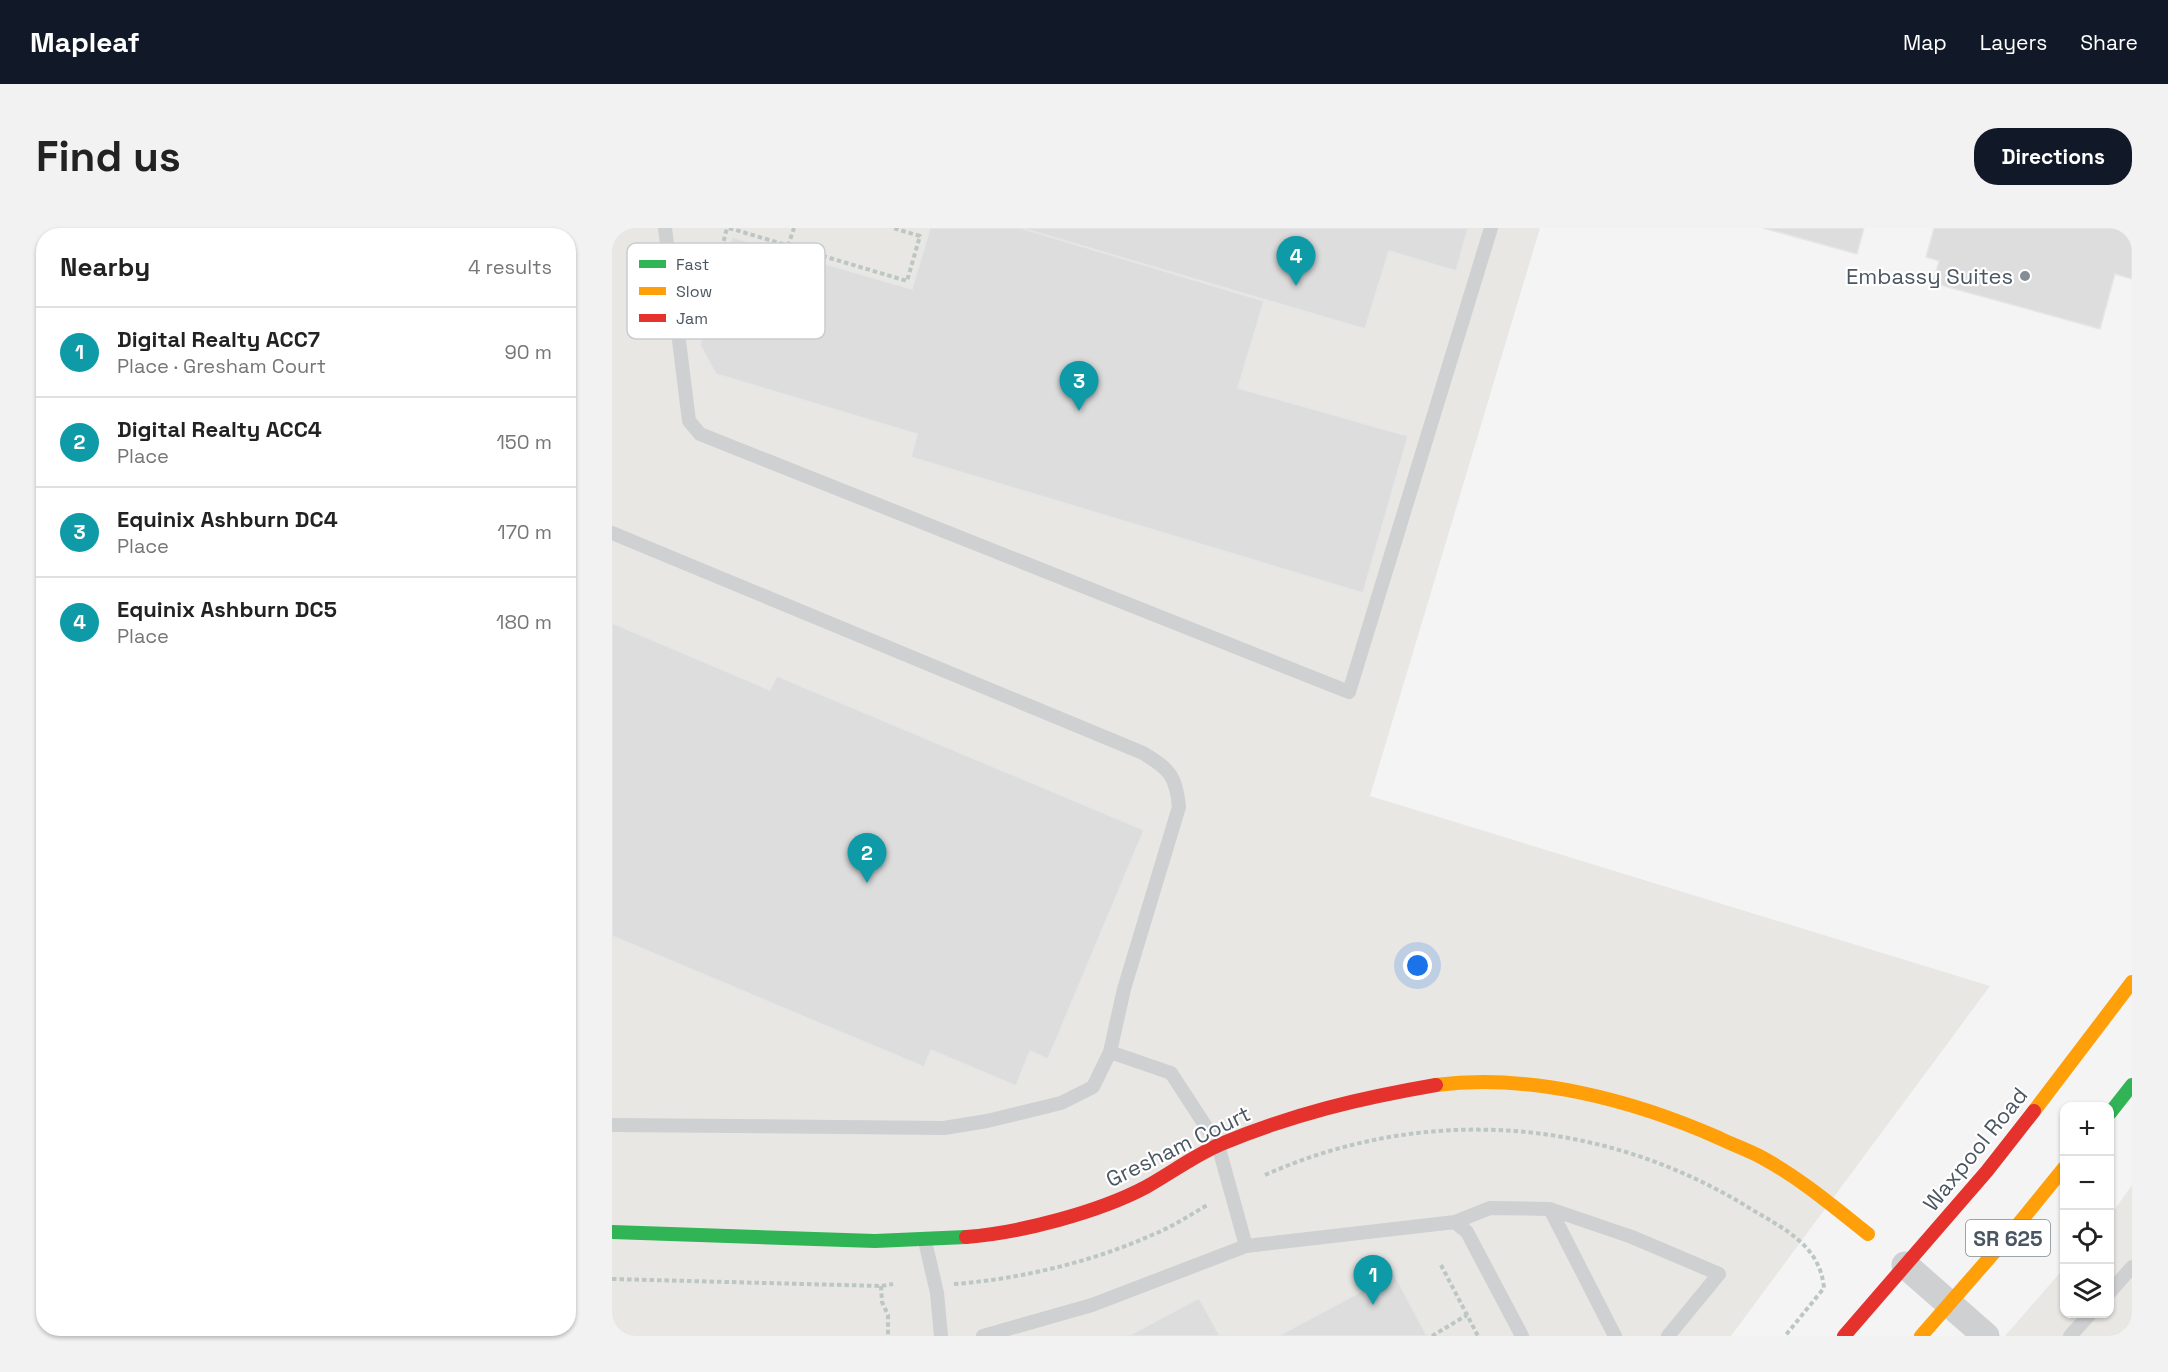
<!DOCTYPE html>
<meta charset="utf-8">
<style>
:root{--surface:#fff;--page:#f2f2f2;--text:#222;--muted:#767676;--line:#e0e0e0;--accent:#111827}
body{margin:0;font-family:"Space Grotesk",sans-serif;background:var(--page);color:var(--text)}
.controls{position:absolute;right:18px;bottom:18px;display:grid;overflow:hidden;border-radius:12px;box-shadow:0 2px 4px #0004}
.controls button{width:54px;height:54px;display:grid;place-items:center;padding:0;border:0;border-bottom:2px solid var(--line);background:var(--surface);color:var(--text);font:30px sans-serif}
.you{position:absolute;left:806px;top:738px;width:21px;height:21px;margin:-15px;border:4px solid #fff;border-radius:50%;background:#1a73e8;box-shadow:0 0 0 9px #1a73e833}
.badge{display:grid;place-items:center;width:39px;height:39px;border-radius:50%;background:var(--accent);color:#fff;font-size:20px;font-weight:700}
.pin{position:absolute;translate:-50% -50px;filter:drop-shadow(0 2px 3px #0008)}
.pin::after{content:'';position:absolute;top:32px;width:21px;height:18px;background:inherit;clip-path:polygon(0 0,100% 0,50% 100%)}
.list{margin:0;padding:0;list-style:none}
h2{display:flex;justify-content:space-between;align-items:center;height:78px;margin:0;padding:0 24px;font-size:26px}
h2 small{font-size:20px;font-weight:400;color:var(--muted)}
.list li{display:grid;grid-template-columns:39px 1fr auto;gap:18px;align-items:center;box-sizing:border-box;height:90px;padding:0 24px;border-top:2px solid var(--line)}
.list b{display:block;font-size:22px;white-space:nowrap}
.list p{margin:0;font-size:20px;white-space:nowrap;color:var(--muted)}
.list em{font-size:20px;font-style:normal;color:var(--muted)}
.icon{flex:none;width:33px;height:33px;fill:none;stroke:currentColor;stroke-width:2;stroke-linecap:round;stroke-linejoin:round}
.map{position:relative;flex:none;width:1520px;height:1108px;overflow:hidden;border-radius:24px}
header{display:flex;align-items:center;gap:36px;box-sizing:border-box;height:84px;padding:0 30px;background:var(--accent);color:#fff}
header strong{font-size:28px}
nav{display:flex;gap:33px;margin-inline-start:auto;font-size:21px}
.intro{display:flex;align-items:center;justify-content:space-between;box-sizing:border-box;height:144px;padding:0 36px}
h1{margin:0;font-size:42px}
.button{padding:15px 27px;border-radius:24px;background:var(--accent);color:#fff;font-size:21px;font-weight:700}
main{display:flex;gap:36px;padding:0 36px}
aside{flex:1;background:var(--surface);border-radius:24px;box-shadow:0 2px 4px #0004}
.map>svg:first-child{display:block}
.commercial{fill:#e8e7e3}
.building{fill:#ddddde;stroke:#e5e6e7;stroke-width:1.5}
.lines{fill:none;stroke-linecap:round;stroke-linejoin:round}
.path{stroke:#bcc7c4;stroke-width:4;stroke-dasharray:4.5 3;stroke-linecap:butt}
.lane{stroke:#ced0d2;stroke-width:14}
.street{stroke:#ced0d2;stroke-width:27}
.fast{stroke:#30b455;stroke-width:14}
.slow{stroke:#ff9f0a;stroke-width:14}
.jam{stroke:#e5322d;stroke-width:14}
.poi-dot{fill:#868d94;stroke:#fff;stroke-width:2}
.labels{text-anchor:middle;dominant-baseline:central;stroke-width:4.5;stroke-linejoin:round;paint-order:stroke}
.shield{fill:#fff;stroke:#808990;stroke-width:1.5}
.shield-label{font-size:21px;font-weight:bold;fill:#4a5661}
.poi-label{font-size:22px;fill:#4a5661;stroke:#fff;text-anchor:end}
.street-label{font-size:22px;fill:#4a5661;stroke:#fff}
.key{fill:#fff;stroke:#c9ccd0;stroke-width:1.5}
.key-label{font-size:16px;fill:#4a5661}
</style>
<header>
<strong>Mapleaf</strong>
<nav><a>Map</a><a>Layers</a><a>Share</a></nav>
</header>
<div class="intro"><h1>Find us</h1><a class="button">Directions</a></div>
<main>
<aside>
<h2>Nearby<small>4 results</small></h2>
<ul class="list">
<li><span class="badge" style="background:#0f9aa8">1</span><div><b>Digital Realty ACC7</b><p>Place · Gresham Court</p></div><em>90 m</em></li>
<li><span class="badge" style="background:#0f9aa8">2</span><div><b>Digital Realty ACC4</b><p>Place</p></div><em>150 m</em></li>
<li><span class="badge" style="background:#0f9aa8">3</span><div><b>Equinix Ashburn DC4</b><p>Place</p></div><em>170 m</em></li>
<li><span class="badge" style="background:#0f9aa8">4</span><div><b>Equinix Ashburn DC5</b><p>Place</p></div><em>180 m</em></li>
</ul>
</aside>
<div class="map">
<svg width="1520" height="1108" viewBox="0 0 1520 1108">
<rect width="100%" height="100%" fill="#f4f4f4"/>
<!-- commercial -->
<path class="commercial" d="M0,0H928L758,568L1378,758L1119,1108H0Z
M1520,957V1108H1393L1452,1040V1086H1498V988Z"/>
<!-- building -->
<path class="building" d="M318,0H409L652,73L626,160L796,208L751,365L299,229L305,206L104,146L88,117L120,9L300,61Z
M409,0H856L844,43L777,23L753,101Z
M1151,0H1252L1245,26Z
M1322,0H1520V51L1503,46L1488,101L1321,55L1327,33L1314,29Z
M0,395L158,462L165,448L532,602L436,831L418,823L404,858L319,822L312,839L0,708Z
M782,1046L815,1108H666Z
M587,1070L608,1108H516Z"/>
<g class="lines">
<!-- path -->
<path class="path" d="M117,0L295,53L308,8L281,0
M176,18L182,0
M99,64L115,0
M653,947C812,876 991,889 1139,981C1172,1001 1208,1017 1212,1060L1173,1108
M829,1037L866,1108
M0,1051L269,1058L281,1056
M342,1056C408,1051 480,1034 540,1007C560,999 578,987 597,976
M269,1058L270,1074L276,1087V1108
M820,1108L855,1087"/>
<!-- lane -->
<path class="lane" d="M53,0L77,193L88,206L737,464L879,0
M0,305L531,525C557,541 564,547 567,579L512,761L498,824L481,859L449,875L375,893L332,900L0,897
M498,824L559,845L606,917L634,1018
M938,981L1003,1108
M843,994L878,980L938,981L1020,1009L1107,1046L1056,1108
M313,1013L325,1065L329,1108
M1498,1064L1520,1039
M371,1108L480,1077L634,1018L843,994L855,1004L910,1108
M1458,1108L1478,1086"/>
<!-- street -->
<path class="street" d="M1293,1037L1374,1108"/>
<!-- fast -->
<path class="fast" d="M1498,885L1520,857
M0,1004L263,1013L354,1009"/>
<!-- slow -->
<path class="slow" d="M824,857C919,845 1021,872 1107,910C1121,917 1136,922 1149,929C1188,950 1222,979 1256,1006
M1422,883L1520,754
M1309,1108L1400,1004L1452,940"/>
<!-- jam -->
<path class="jam" d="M354,1009C408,1005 487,984 534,959C559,945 583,927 609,916C681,886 748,870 824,857
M1232,1108L1375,943L1422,883"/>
</g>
<!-- markers -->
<circle class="poi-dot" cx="1413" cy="48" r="6"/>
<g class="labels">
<!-- shield labels -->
<rect class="shield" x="1354" y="992" width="84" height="36" rx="4.5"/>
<g class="shield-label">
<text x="1396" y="1010">SR 625</text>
</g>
<!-- poi labels -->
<g class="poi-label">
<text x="1401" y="48">Embassy Suites</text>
</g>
<!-- street labels -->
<g class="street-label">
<text transform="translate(566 918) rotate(-26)">Gresham Court</text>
<text transform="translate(1363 921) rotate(-51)">Waxpool Road</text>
</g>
</g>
<!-- legend -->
<rect x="15" y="15" width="198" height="96" rx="9" class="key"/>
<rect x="27" y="32" width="27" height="8" fill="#30b455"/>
<rect x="27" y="59" width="27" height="8" fill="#ff9f0a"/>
<rect x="27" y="86" width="27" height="8" fill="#e5322d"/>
<g class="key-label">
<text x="64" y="42">Fast</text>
<text x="64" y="69">Slow</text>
<text x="64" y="96">Jam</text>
</g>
</svg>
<div class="controls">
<button>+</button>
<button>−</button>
<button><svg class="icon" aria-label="locate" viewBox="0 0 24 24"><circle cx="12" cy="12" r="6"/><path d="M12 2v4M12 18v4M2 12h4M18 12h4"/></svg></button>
<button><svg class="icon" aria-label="layers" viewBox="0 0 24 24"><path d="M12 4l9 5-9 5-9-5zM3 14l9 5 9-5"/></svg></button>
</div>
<div class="you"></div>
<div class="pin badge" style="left:761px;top:1077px;background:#0f9aa8">1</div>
<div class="pin badge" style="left:255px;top:655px;background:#0f9aa8">2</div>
<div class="pin badge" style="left:467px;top:183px;background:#0f9aa8">3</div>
<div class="pin badge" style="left:684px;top:58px;background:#0f9aa8">4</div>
</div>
</main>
